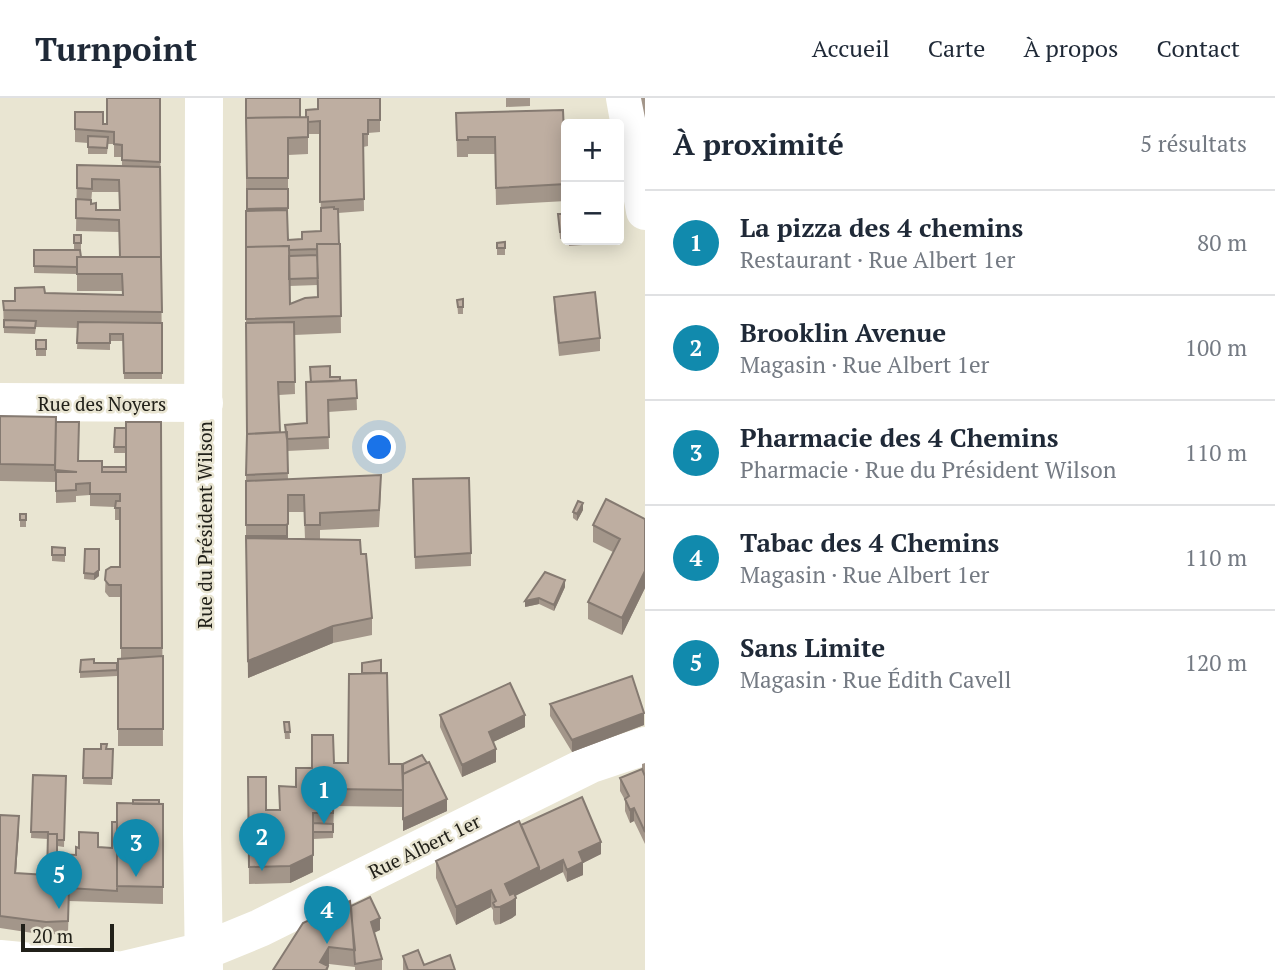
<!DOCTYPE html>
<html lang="fr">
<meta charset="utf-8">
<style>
:root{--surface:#fff;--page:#f2f2f3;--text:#1f2937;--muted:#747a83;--line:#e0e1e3;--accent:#118aad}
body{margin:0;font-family:"PT Serif",serif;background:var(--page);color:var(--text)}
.controls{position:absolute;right:21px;top:21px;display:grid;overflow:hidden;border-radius:7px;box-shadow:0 4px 18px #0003}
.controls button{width:63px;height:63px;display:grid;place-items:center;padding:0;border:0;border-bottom:2px solid var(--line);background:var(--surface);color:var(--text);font:35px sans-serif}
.scale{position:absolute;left:21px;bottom:18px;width:93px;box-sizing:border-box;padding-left:7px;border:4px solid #212019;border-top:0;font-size:19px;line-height:24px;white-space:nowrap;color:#212019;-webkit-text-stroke:5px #e9e5d2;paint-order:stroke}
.you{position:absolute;left:380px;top:350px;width:24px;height:24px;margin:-18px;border:5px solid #fff;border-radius:50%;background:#1a73e8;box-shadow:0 0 0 10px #1a73e833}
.badge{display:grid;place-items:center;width:46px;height:46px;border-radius:50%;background:var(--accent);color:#fff;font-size:23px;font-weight:700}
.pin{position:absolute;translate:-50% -58px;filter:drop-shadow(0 2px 4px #0008)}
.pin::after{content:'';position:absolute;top:37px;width:24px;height:21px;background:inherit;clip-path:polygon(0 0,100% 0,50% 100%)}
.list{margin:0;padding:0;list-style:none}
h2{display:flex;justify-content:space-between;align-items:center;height:91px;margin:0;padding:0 28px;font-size:30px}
h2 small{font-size:23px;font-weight:400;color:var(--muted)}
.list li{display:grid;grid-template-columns:46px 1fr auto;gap:21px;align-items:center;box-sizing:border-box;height:105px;padding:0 28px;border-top:2px solid var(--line)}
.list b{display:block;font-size:26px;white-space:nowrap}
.list p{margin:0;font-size:23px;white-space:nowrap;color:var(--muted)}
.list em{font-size:23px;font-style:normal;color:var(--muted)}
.map{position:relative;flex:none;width:645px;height:872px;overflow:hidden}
header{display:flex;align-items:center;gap:42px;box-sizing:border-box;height:98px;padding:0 35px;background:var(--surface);border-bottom:2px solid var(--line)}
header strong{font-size:33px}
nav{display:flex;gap:38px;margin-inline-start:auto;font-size:24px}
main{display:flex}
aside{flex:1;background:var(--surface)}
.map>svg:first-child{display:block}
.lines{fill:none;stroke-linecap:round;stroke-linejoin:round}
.minor{stroke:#fff;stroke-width:38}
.major{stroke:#fff;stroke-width:38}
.wall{fill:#a3968a;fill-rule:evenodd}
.shaded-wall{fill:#857a71}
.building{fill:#beaea1;stroke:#857a71;stroke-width:2}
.labels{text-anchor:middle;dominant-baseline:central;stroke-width:5;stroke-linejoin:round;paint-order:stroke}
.street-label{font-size:19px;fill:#212019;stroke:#e9e5d2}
</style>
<header>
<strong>Turnpoint</strong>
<nav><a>Accueil</a><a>Carte</a><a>À propos</a><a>Contact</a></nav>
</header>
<main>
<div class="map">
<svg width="645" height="872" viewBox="0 0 645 872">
<rect width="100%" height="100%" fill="#e9e5d2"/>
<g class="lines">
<!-- minor -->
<path class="minor" d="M625,0L645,113
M0,304L204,305
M0,861L115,872
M124,872L204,853"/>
<!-- major -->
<path class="major" d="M204,0L202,735L204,872
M204,853L260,830L591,666L645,648"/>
</g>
<!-- wall -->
<path class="wall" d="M160,0L162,281H124L123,243H110V252L77,251L78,230L36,229L35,236L4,235L3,203H15L45,195L123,197L122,193H77V176L34,175V152L81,159H120L119,134L76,133L77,67L122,68V59H114V46H108L107,56H88V45L75,44V14L103,26H107ZM92,94H119L120,112H96L91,106Z
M246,0L300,19H306L318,11L380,0V34L368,35V48L363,49L364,113L338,115L339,146H340L341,235L294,237L295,296L279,297L280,334H285V327L306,325L311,284L330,279L340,283L356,282L357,312L328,314L329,351L287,353L288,381L381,394L379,429L320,432V441L361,456L372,520V537L333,545L248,580L246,457ZM308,36H320L321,133L302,141L288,142V57L308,56ZM318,187V199L290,206L289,188ZM288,414H304L305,441L288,440Z
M506,0H530V8L506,9Z
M641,0H645V20Z
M563,12L566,103L496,107L495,56H468V59H457L456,15Z
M558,116H566V140L560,141Z
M74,137H81V151H74Z
M569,142H610V145L569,148Z
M505,144V157H497V145Z
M554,199L600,240V253L559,258L554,211Z
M463,201V216H458L457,202Z
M36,242H46V258H36Z
M0,318L56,324L78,363L102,369H126V355H114L115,330H126L161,324L163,648H118V561H121V499H109L105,494L106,472L120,469V422H115V409L90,408V397L76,398V404L56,405V384L0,383Z
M413,381L471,455V468L415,471Z
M583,412L577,423L573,420V414Z
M20,416H26V429H20Z
M645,421V490L622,537L588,521V504L613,454L593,444V427Z
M52,449L65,450V464L52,463Z
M85,451H99V478L94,482L84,481Z
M565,482V489L554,513L539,506L525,509Z
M94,565L117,572V578L80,580V574Z
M381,575L389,666L447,713L403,733V709L334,708L333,740L313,741V774L290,785L249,786L248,679L266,712H279L296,689L312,670L334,665H348Z
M550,606L644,627L572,654L550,618Z
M440,617L525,629L493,644L496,664L462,679L440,629Z
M284,624H289L290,641H285Z
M84,651H113L112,687L83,686Z
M645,665V746L634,723L630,725L625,713V702L620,693V680L642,671V666Z
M33,677L66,678L64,749L57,748V756L76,757L98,749L112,750L117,724L159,706H163V806L69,803L68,835L46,837L0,830V717L19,731L16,775L47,777L48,741L31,740Z
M521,727L601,756L583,765V777L567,784L563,774L515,798L516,817L512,820L500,826L495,827L493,822V812L491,809L456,827L436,780V763Z
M351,808L380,832L374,835L382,861V872H355V869L329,866L328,872H273Z
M403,858L424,867L455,872H403Z"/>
<!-- shaded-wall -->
<path class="shaded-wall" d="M583,405V412L577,423V416Z
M288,426V443L286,445V427Z
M99,472V478L94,482V476Z
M645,473V490L622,537V520Z
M565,482V489L554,513V507Z
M539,500V506L525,509V503Z
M333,528V545L248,580V563Z
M644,615V627L572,654V642Z
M525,617V629L489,646V634Z
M496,651V664L462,679V667Z
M447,701V713L403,733V721Z
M634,710V723L630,725V712Z
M19,718V731L15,787V775Z
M601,744V756L583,765V777L567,784V772L579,754Z
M313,757V774L290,785V768Z
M563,762V774L505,803V786L539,769Z
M491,792V809L456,827V809Z
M516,800V817L512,820L500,826V809Z
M380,820V832L371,836V824Z
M329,849V866L326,872L320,864Z"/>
<!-- building -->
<path class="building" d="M107,0H160V64L122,62V47L114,46V34L75,31V14H103V26H107Z
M246,0H300V19L246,20Z
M318,0H380V22H368V36H363L364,101L320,104V23L308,24V19H306V12L318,11Z
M563,12L566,86L496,90L495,39H468V42H457L456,15Z
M308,19V39L288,40V80H247L246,20Z
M88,38L108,39L107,50L88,49Z
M77,67L160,69L161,159H120L119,122L76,120V101L91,102V106L96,105V112H120L119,82L92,81V91L77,90Z
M247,91H288V110L247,111Z
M334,109V111H338L339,146H317V151L289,152V148L246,149V113L287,112L288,142L302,141V134L321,133V110Z
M558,116H566V134H560Z
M74,137H81V145H74Z
M505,144V150H497V145Z
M317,146H340L341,218L246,221V149L289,148L290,206L305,200L318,199Z
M34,152H80L81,159H77V169L34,168Z
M317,157L318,180L289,181V158Z
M77,159H161L162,214L4,212L3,203H15V190L44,189L45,195L123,197L122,176H77Z
M595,194L600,240L559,245L554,199Z
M463,201V209H458L457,202Z
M4,222L36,223L35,230L4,229Z
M78,224L162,225V275H124L123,236H110V245H77Z
M294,224L295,284H278L280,334L247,336L246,225Z
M36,242H46V251H36Z
M330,268V279H340V283L311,284L310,269Z
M356,282L357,300L328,302L329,339L287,341L285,327L307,325L306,284Z
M0,318L56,319L55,367L0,366Z
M56,324H79L78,363H102V374H126V324H161L162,550H121V487H109L105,482L106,472L111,469H120V410H115L116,403H120V396H90V385L76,386V392L56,393V374H77L55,372Z
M115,330H126V349H114Z
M287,334L288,375L246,377L247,336Z
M102,369H126V374H102Z
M381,377L379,412L320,415V427H305L304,397H288V426L286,427H246V383Z
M469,380L471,455L415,459L413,381Z
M606,401L645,421V473L622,520L588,504L620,441L593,427Z
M578,403L583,405L577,416L573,414Z
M20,416H26V422H20Z
M246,438H286V440H246Z
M246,440L360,442L361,456H366L372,520L333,528L248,563Z
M52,449L65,450V457H52Z
M85,451H99V472L94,476L84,475Z
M545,474L565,482L554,507L539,500L525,503Z
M163,558V631H118V561Z
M94,561V565H117V572L80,574L81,562Z
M381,562V575H362V565Z
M387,575L389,666H402L403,692L334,691L333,715H313V757L290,768L249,769L248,679H266V712H280L279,688L296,689V670H312V637H333L334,665H348L349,576Z
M632,578L644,615L572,642L550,606Z
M510,585L525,617L489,634L496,651L462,667L440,617Z
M284,624H289L290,634H285Z
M101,646H107L106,651H113L112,680H83L84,651H101Z
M422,657L427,665L403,676V666Z
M429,664L447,701L403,721V676Z
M642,671L645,678V734L634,710L630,712L625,701L629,698L620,680Z
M33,677L66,678L64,742H57V736H48V738V734H31Z
M582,699L601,744L579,754L583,764L567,772L563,762L539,774V769L521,727Z
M133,702H159V706H133Z
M117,705L163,706V789L117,788Z
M0,717L19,718L15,775L47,777L48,736H57V756L76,757V749L79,750V734L98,735V749L112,750V724H117V793L69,790L68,823L46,824L0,818Z
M519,723L539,769L505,786L510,797L514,795L516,800L512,803L500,809H495L493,805L496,803L491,792L456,809L436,763Z
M313,725L333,726V734H313Z
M370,799L380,820L371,824L382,861L355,866L351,808Z
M350,803L355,852L329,849L320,864L328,868L326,872H273L303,825Z
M418,852L424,867L450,857L455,872H408L403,858Z"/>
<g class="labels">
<!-- street labels -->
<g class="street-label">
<text x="102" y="305">Rue des Noyers</text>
<text transform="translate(204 427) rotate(-90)">Rue du Président Wilson</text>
<text transform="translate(424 748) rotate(-26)">Rue Albert 1er</text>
</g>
</g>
</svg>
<div class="controls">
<button>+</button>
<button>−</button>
</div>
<div class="scale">20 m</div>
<div class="you"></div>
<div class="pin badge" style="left:324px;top:726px">1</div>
<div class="pin badge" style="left:262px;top:773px">2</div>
<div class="pin badge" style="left:136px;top:779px">3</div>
<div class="pin badge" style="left:327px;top:846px">4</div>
<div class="pin badge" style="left:59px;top:811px">5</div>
</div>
<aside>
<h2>À proximité<small>5 résultats</small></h2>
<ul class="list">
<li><span class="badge">1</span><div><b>La pizza des 4 chemins</b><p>Restaurant · Rue Albert 1er</p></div><em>80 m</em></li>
<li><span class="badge">2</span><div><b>Brooklin Avenue</b><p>Magasin · Rue Albert 1er</p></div><em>100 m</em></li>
<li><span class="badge">3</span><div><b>Pharmacie des 4 Chemins</b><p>Pharmacie · Rue du Président Wilson</p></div><em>110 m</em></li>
<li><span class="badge">4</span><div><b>Tabac des 4 Chemins</b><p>Magasin · Rue Albert 1er</p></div><em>110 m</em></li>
<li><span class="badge">5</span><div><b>Sans Limite</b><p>Magasin · Rue Édith Cavell</p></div><em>120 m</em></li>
</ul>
</aside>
</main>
